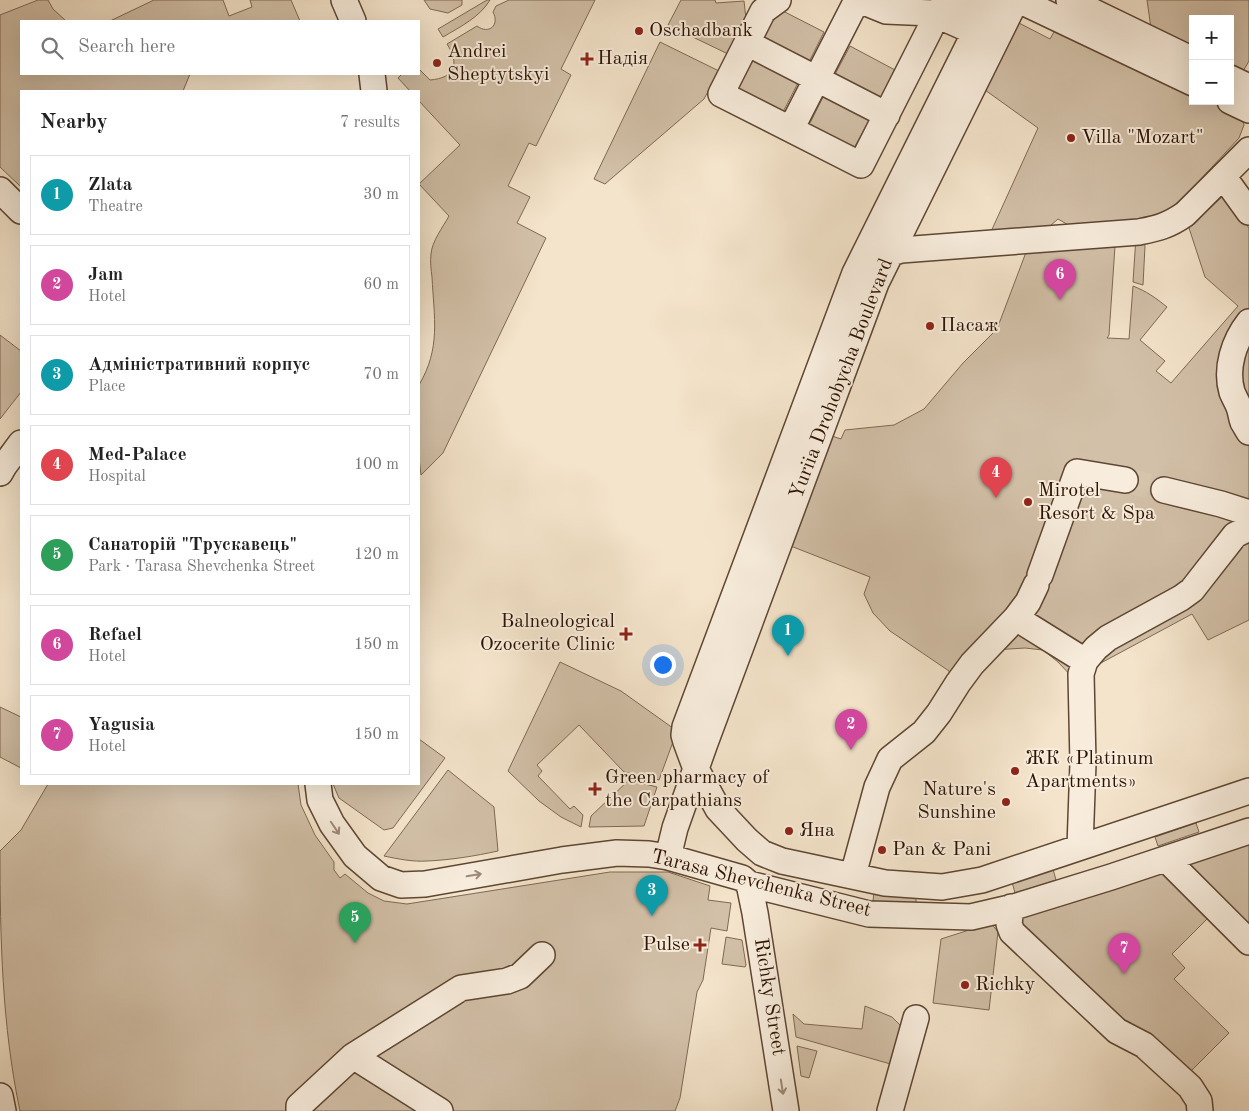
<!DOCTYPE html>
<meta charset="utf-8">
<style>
:root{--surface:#fff;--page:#f6f6f6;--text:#222;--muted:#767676;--line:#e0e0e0;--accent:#8f2418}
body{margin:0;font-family:"Old Standard TT",serif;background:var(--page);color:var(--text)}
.controls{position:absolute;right:15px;top:15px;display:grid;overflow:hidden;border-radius:0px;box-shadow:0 5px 20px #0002}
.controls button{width:45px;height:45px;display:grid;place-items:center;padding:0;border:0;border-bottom:1px solid var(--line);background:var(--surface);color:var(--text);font:25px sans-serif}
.you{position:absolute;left:662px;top:664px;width:18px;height:18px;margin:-12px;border:4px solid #fff;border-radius:50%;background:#1a73e8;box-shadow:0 0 0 8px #1a73e833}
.badge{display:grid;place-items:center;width:32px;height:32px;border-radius:50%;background:var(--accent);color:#fff;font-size:16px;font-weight:700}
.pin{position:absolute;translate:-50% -41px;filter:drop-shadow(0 1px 2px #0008)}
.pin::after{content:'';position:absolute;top:26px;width:18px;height:15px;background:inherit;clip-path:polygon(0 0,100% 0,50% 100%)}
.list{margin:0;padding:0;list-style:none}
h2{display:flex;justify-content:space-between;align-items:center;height:65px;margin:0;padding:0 20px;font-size:21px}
h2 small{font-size:16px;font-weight:400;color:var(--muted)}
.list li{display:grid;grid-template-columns:32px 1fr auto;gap:15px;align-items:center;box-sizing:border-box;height:80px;margin:0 10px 10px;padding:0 10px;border:1px solid var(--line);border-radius:0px}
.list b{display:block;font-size:19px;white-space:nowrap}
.list p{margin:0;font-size:16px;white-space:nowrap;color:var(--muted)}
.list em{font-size:16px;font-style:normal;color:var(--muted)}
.icon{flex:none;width:28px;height:28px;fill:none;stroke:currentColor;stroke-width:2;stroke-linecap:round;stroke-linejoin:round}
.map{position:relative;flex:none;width:1249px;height:1111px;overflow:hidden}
.search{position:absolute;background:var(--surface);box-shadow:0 5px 20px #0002;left:20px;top:20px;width:400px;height:55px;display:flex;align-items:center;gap:12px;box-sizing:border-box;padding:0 18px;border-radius:0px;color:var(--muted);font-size:19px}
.panel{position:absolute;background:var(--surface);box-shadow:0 5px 20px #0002;left:20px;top:90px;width:400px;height:695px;border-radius:0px}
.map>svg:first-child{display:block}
.green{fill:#d2c0a8;stroke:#7f6954}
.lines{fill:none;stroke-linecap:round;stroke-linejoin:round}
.minor-tunnel{stroke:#d6c4ad;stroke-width:25;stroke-dasharray:25 12;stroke-linecap:butt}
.minor-casing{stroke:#5e4633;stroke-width:28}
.minor{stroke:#f8eddd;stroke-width:25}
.oneway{stroke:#9c8a7a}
.poi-dot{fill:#8f2418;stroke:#f8eddd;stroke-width:2}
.labels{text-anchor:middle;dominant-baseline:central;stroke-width:4;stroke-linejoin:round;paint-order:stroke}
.poi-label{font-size:20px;fill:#2c1200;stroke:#f8eddd;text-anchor:start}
.street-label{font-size:20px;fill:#2c1200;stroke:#f8eddd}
</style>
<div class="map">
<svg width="1249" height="1111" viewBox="0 0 1249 1111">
<rect width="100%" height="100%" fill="#f4e4cb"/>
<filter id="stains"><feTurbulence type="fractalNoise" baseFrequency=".004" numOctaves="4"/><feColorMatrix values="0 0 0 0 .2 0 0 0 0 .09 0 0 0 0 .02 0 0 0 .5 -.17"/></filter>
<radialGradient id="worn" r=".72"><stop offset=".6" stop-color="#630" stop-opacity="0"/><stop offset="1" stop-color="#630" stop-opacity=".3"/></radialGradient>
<!-- green -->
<path class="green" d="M38,0H48L53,9L66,21H21V74H190L183,91H21V187L0,167V15Z
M154,0H223L229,16L252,7L250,0H291L300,21H110Z
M424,0H462V5L448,13L430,9Z
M487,0H490C480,17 460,27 443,37L438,29Z
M509,0H595L561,69L571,75L536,146L529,143L508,186L530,197L517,223L546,238L443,453L421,475L419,458V385C441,348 434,318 432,277C431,270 430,261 431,254C432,241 443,227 449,216L419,184L460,145L419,101V91H410L398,78L402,74H419V69L430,80C455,78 460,64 447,44L477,26C489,35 500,25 493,12L496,6Z
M681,0H715L716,3L744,1L746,19L728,54L668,25Z
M1147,0H1249V61L1239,78L1230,74V19H1193V55L1151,28Z
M779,9L824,32L808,64L762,40Z
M1017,22L1050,39L1059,23L1193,87V101H1222L1240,110L1244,125L1239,138L1186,195L1162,216L1077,230L1058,219L1042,233L989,236L1038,128L985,90Z
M660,42L719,71L704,99L605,184L594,179Z
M850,46L895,70L879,101L833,78Z
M754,57L799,81L783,112L738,89Z
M825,93L871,117L854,148L809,125Z
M1225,194L1249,228V620L1208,640L1192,614L1073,678L1058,662L1043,650L1025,648L993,650L951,680L949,671L890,631L873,613L864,594L870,577L783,543L832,436L841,439L845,430L894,425L924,409L963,363L997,329L1028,247L1113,244L1115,246L1109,335L1107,338L1129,339L1133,286C1146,291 1156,298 1167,307L1140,340L1165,361L1156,371L1171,383L1238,306L1205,277L1189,228Z
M1136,237L1144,243L1145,246L1143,285L1133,282Z
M0,335L21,351V392L0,419Z
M560,662L621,691L677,731L659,780L624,772L579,725L537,765L542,771L538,776L570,809L574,806L583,815L581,827L561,817L539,801L508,771Z
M0,707L21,717V768L0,757Z
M419,739L445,758L393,828L384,830L339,798L333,784H419Z
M448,770L494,807L498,851C475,856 451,860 427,861C413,862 398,859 384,856Z
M629,780L657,787L644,826L589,827L591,816Z
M48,784H298L301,805L315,835L334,862V870L340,878L345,874L368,893L384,901L407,904L610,872H668L710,886L708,900L731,903L727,931L711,928L703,980L697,992L680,1098L675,1111H20C2,1026 0,938 0,851L21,830Z
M1196,823L1199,832L1158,846L1155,837Z
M1249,840V930L1181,863Z
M1053,869L1056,880L1015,893L1012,882Z
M1164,871L1211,915L1172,954L1185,968L1174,979L1229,1033L1190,1072L1182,1073L1131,1023L1114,1014L1020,927V918L1028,912Z
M874,891L916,895V905L873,901Z
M991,923L998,932L989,1010L933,1003L941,939Z
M726,937L742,940L746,965L745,967L722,964Z
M865,1006L892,1017L904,1029L894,1065L796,1037L793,1014L804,1024L862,1029Z
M797,1046L817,1051L809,1078L801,1076Z"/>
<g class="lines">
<!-- minor-tunnel -->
<path class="minor-tunnel" d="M1125,480L1164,490"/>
<!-- minor casing -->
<g class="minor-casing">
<path id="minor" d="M344,0L353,21
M778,0L763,11L721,94L861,165L930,29L932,13L975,32
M859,0L886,11L932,13L979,0
M991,0L855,273L685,727L684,735L686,742L696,769L718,809L747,840L762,853L782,861L885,883L942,887L982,880L1249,791
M1027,0L1029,5L1193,83
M1069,0L1193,60
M747,43L887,115
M372,74L374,91
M1230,78L1249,87
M1230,101L1249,110
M791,129L857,0
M1223,176L1249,212
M0,190L21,211
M891,253L901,250L1139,232C1158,228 1168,226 1185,214L1249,150
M1249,322C1234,341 1225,368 1232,392C1234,397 1237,402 1239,407C1241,412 1241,417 1243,422C1245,425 1247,429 1249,432
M0,473L4,466L21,443
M1164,490L1221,504L1249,513
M1040,575L1077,472L1125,480
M1016,618L1085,661
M318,784L320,800L332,824L355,856L381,878L401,885L425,884L562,860L617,853L649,854L668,857L742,878L749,884L869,914L971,917L1014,907L1111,877L1249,831
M1080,847L1083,763L1081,674L1085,661L1096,648L1108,638L1181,598L1192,590L1199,581L1235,535L1249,528
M668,857L675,828L705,743L876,283L1016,0
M1166,859L1249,942
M853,875L877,787L890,759L924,732L939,713L958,683L972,664L1016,618L1028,602L1036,585
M749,884L755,913L786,1111
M1011,907L1009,924L1012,932L1117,1031L1144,1045L1190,1087L1199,1101L1200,1111
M353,1056L461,988L507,981L520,976L542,955
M0,1096L3,1111
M299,1111V1106L353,1056L440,1111
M890,1111L916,1018"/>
</g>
<!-- minor -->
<use href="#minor" class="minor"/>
</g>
<!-- one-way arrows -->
<defs><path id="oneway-shaft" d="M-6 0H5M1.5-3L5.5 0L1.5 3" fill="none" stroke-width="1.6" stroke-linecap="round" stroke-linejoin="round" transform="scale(1.25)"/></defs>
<g class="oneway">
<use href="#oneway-shaft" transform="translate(335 828) rotate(56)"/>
<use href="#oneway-shaft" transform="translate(474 875) rotate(-10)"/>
<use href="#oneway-shaft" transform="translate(782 1087) rotate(81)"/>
</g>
<!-- markers -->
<g class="poi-dot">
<circle cx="639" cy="31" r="5"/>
<path d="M584.5 51.5h5v5h5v5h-5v5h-5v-5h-5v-5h5z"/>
<circle cx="437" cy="63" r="5"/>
<circle cx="1071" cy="138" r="5"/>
<circle cx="930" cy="326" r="5"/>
<circle cx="1028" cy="502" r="5"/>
<path d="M623.5 626.5h5v5h5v5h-5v5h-5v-5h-5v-5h5z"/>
<circle cx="1015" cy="771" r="5"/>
<path d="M592.5 781.5h5v5h5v5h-5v5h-5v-5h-5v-5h5z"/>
<circle cx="1006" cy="802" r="5"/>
<circle cx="789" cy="831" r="5"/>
<circle cx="882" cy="850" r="5"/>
<path d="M697.5 937.5h5v5h5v5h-5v5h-5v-5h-5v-5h5z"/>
<circle cx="965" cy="985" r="5"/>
</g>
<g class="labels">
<!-- poi labels -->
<g class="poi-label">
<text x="649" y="31">Oschadbank</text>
<text x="447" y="52">Andrei<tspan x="447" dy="23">Sheptytskyi</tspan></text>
<text x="597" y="59">Надія</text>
<text x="1081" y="138">Villa "Mozart"</text>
<text x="940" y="326">Пасаж</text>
<text x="1038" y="491">Mirotel<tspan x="1038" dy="23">Resort &amp; Spa</tspan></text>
<text x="615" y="622" text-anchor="end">Balneological<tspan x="615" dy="23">Ozocerite Clinic</tspan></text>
<text x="1025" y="759">ЖК «Platinum<tspan x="1025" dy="23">Apartments»</tspan></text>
<text x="605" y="778">Green pharmacy of<tspan x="605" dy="23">the Carpathians</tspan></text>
<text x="996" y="790" text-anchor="end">Nature's<tspan x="996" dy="23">Sunshine</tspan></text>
<text x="799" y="831">Яна</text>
<text x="892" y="850">Pan &amp; Pani</text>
<text x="690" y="945" text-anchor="end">Pulse</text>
<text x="975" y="985">Richky</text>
</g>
<!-- street labels -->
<g class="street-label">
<text transform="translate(842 379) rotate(-69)">Yuriia Drohobycha Boulevard</text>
<text transform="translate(761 884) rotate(14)">Tarasa Shevchenka Street</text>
<text transform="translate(769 997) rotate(81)">Richky Street</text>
</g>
</g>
<rect width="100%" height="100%" filter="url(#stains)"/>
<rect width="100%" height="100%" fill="url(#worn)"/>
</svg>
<div class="controls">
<button>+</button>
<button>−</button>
</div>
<div class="you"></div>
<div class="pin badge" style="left:788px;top:656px;background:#0f9aa8">1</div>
<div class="pin badge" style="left:851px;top:750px;background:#d1479c">2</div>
<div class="pin badge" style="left:652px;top:916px;background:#0f9aa8">3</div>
<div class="pin badge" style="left:996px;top:498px;background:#e0444e">4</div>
<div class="pin badge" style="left:355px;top:943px;background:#2e9e5b">5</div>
<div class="pin badge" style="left:1060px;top:300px;background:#d1479c">6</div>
<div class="pin badge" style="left:1124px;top:974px;background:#d1479c">7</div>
<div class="search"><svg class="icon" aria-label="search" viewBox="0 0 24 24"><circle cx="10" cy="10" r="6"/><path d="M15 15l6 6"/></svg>Search here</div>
<section class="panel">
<h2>Nearby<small>7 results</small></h2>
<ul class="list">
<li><span class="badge" style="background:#0f9aa8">1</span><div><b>Zlata</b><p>Theatre</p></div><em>30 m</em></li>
<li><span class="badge" style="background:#d1479c">2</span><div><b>Jam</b><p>Hotel</p></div><em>60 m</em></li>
<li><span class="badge" style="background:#0f9aa8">3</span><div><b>Адміністративний корпус</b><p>Place</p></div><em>70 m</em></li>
<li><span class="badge" style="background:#e0444e">4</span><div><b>Med-Palace</b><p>Hospital</p></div><em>100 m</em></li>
<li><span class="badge" style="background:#2e9e5b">5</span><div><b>Санаторій &quot;Трускавець&quot;</b><p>Park · Tarasa Shevchenka Street</p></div><em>120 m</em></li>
<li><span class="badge" style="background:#d1479c">6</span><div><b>Refael</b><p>Hotel</p></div><em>150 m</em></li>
<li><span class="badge" style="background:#d1479c">7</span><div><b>Yagusia</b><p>Hotel</p></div><em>150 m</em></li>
</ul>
</section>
</div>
